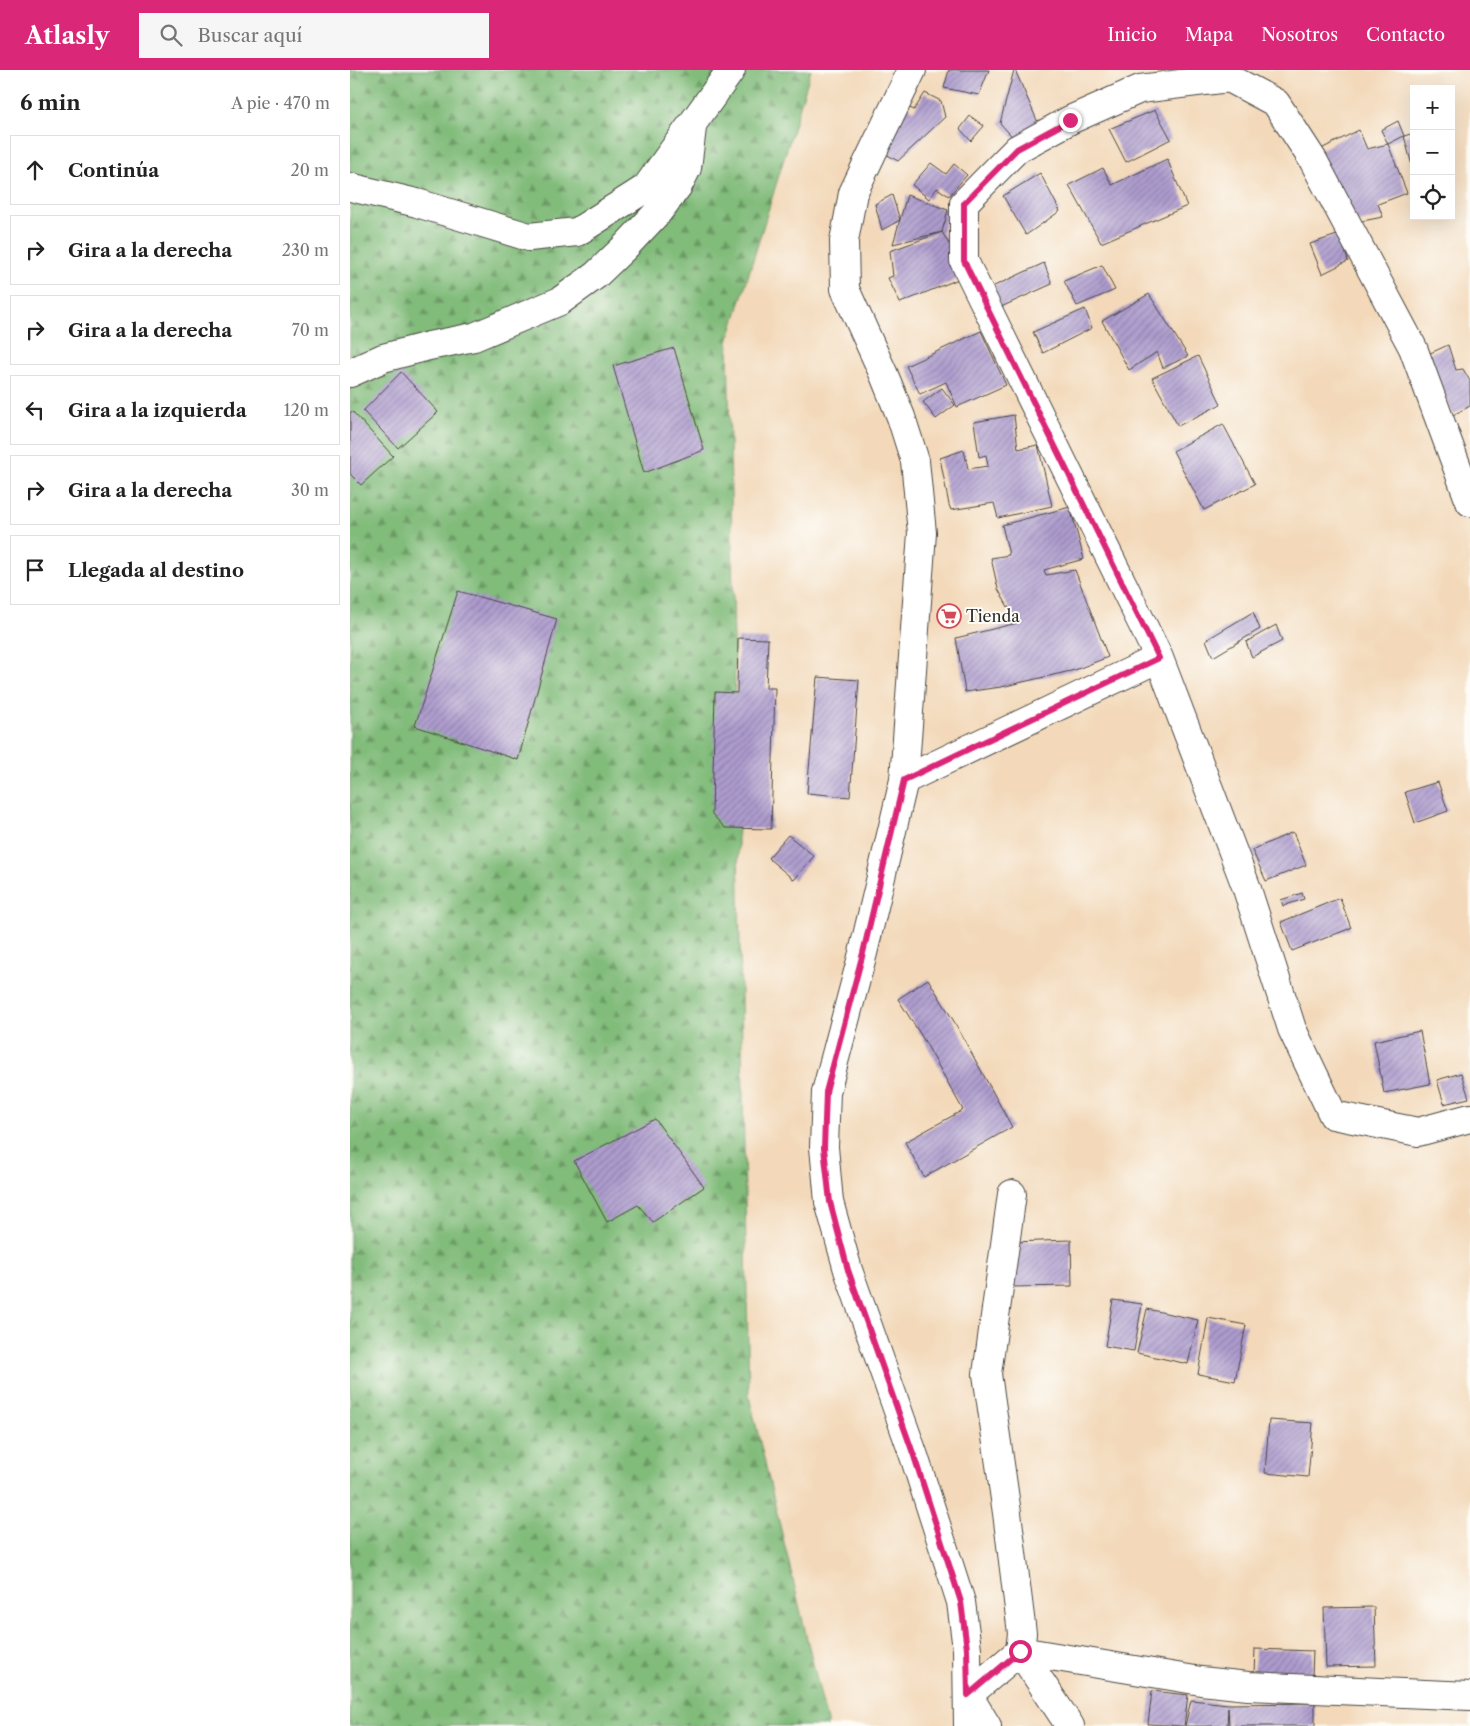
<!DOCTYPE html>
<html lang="es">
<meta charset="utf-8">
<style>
:root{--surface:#fff;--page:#f6f6f6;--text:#222;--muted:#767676;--line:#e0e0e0;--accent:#db2777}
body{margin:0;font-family:"Libre Caslon Text",serif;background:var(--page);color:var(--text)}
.controls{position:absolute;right:15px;top:15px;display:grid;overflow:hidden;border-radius:0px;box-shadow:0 5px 20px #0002}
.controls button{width:45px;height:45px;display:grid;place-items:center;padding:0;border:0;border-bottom:1px solid var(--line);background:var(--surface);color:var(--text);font:25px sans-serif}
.stop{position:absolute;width:15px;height:15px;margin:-11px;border:4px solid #db2777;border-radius:50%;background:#fff}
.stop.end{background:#db2777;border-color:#fff;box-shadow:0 1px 5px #0008}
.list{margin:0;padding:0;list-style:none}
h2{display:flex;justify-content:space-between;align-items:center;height:65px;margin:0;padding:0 20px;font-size:21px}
h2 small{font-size:16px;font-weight:400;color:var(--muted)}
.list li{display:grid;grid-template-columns:32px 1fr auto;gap:15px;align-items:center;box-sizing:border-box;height:70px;margin:0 10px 10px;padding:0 10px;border:1px solid var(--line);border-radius:0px}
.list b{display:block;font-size:19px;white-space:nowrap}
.list em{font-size:16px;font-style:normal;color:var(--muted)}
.icon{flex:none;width:28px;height:28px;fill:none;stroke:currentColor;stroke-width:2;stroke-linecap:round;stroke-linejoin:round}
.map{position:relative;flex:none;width:1120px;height:1656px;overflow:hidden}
header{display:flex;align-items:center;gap:30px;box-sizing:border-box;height:70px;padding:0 25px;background:var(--accent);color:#fff}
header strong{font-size:24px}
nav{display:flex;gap:28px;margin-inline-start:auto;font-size:18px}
.search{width:350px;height:45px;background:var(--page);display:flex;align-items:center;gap:12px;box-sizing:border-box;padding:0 18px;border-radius:0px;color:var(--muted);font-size:19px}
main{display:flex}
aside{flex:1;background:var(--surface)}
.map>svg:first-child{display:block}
.forest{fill:url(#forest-firs);stroke:#567452}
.building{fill:url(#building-hatch)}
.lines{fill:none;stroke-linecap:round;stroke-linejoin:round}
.minor-casing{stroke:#494540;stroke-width:30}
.major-casing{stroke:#494540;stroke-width:30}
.minor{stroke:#fff;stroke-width:28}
.major{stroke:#fff;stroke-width:28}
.route{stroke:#db2777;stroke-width:6}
.labels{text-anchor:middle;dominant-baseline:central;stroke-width:4;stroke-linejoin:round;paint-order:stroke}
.poi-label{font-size:16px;fill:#2b2b2b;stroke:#fdfcf7;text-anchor:start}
</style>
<header>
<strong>Atlasly</strong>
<div class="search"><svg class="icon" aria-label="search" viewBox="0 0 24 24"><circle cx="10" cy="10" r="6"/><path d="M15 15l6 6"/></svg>Buscar aquí</div>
<nav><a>Inicio</a><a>Mapa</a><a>Nosotros</a><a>Contacto</a></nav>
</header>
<main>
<aside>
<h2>6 min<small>A pie · 470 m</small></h2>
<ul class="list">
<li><svg class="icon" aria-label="ahead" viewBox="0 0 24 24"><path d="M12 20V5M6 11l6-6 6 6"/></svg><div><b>Continúa</b></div><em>20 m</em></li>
<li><svg class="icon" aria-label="right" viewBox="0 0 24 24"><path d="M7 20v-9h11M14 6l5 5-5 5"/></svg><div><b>Gira a la derecha</b></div><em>230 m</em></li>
<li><svg class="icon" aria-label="right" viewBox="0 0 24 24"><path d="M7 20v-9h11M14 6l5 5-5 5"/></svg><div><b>Gira a la derecha</b></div><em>70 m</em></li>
<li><svg class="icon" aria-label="left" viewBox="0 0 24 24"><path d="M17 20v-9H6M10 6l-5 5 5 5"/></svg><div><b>Gira a la izquierda</b></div><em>120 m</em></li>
<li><svg class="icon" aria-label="right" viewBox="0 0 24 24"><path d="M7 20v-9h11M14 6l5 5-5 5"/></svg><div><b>Gira a la derecha</b></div><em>30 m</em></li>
<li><svg class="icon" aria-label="arrive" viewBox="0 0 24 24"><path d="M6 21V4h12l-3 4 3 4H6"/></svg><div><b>Llegada al destino</b></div></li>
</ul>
</aside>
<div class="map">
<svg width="1120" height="1656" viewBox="0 0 1120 1656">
<defs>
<pattern id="forest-firs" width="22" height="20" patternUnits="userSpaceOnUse" patternTransform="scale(1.25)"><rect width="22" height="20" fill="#81bc7a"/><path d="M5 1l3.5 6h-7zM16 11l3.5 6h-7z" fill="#6a9964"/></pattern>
<pattern id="building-hatch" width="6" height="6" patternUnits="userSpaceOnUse" patternTransform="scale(1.25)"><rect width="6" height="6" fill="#ad9bce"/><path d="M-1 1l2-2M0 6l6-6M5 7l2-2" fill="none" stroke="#8d7fa7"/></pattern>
</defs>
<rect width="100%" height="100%" fill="#fdfcf7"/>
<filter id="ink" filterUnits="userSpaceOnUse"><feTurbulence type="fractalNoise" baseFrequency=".02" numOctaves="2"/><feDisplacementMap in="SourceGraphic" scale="10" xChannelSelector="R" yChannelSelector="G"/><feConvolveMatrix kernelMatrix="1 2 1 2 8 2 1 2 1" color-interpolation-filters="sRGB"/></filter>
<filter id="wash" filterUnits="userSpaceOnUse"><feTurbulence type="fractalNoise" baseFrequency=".0096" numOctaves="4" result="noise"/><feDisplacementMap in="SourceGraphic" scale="20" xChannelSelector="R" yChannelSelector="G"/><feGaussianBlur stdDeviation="1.12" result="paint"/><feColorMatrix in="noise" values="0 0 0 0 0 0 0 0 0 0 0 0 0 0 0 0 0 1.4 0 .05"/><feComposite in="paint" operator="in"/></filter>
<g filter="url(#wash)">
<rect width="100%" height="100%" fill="#f3d9ba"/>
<!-- forest -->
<path class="forest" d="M0,0H461L378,272L399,1326L478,1656H0Z"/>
<g id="blocks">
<!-- building -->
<path class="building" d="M599,0H639L629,25L594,18Z
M664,0H665L689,55L666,71L650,53Z
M575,23L591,31L595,47L548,91L527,79L548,32L564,40Z
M805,40L821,69L776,92L759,59Z
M620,46L634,56L621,71L610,59Z
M1048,51L1054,66L1038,74L1057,123L1028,134L1033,147L1002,153L965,82L1009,60L1017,79L1038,74L1031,60Z
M1064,63V99H1063L1054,66Z
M817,89L837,136L751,173L719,115L753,98L762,115Z
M581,93L596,104L604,94L617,105L599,126L587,118L579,129L562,115Z
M690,103L710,141L676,165L653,126Z
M542,125L550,150L532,160L525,134Z
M557,125L598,140L592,162L543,174Z
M592,162L604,183L611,208L550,233L538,208L543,206L540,181Z
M990,164L998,191L972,204L960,174Z
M694,193L702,214L651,237L642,217Z
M752,195L765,220L727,236L714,211Z
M799,224L838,286L813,298L807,282L779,300L752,251Z
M735,239L742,258L693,283L683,262Z
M631,261L656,315L607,337L596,312L570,324L556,296Z
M1098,275L1106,300L1113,299L1120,311V336L1103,345L1074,286Z
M324,278L354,380L294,403L263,296Z
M848,286L871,334L828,356L802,308Z
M51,302L88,342L48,378L13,341Z
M592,318L605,335L586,349L573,332Z
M2,341L43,386L11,415L0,404V343Z
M664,345L668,379L688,375L702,436L648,448L644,433L601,440L599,435L590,388L614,380L618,399L638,396L636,385L629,387L624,352Z
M873,354L905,414L854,440L823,381Z
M720,437L734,489L694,500L696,505L725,500L758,587L725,600L651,617L615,622L606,568L667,553L648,519L641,488L659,485L652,455Z
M108,521L207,549L168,690L65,656Z
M903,542L910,559L863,587L856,570Z
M926,555L932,571L902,587L896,572Z
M388,568L418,569L416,618H425L421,759L375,758L362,744L365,622L387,623Z
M467,607L509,610L500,727L457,723Z
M1088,712L1098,741L1065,753L1055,722Z
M943,762L956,795L916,811L902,780Z
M438,765L464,786L444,810L418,788Z
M952,823L954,829L933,836L931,830Z
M990,828L1001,858L942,881L931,852Z
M578,909L605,953L662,1057L574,1107L555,1072L613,1040L574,970L548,929Z
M1070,961L1080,1014L1034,1023L1024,971Z
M1111,1003L1119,1028L1094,1034L1087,1010Z
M305,1049L354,1117L303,1152L288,1135L257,1152L224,1091Z
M721,1170L722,1216L662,1217L661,1172Z
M763,1230L792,1234L784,1281L755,1276Z
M797,1239L848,1250L838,1294L787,1283Z
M858,1248L896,1255L885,1311L848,1304Z
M919,1350L963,1353L958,1407L915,1403Z
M1024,1537L1026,1596L976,1597L974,1538Z
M905,1579L963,1581L962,1606L904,1604Z
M802,1621L838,1625L834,1656L798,1654Z
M841,1630L878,1634L965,1633V1656H879L878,1637L877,1656H835Z"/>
</g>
</g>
<g filter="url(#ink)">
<use href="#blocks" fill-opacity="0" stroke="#494540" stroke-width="1"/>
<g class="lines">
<!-- minor casing -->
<g class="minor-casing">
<path id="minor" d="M0,117L67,133L179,167L227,162L296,118L381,0
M0,303L33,288L79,276L124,267L210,231L246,205L274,178L308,142L328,116L337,98L342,58
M1120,432L1063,278L963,90L926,33L879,8L790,19L720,50L667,79L614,133V191L809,588L896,816L942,959L983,1045L1068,1062L1120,1048
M554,710L809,588
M670,1581L851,1611L898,1616L1120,1626
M670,1581L720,1656
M637,1656L618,1625L670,1581L672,1563L657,1443L637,1304L662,1124"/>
</g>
<!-- major casing -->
<g class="major-casing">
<path id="major" d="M562,0L503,123L494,171L495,219L534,305L551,347L565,391L572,463L554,710L513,883L476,1022L474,1077L479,1132L498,1200L564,1386L611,1532L617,1579L618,1656"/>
</g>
<!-- minor -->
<use href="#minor" class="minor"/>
<!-- major -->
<use href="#major" class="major"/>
</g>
</g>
<g class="lines" filter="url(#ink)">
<!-- route -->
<path class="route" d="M670,1581L618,1625L617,1579L611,1532L564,1386L498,1200L480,1132L474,1078L476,1022L513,883L554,710L809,588L614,191V133L667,79L720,50"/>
</g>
<!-- icons -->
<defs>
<g id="supermarket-ring" transform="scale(1.25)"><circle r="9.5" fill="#fdfcf7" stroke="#d1495b" stroke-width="1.5"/><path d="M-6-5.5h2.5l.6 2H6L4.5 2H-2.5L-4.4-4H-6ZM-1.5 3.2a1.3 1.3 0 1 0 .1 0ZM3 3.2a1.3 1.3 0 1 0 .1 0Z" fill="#d1495b"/></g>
</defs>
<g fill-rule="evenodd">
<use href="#supermarket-ring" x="599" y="546"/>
</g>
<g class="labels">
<!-- poi labels -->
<g class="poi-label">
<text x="616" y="546">Tienda</text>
</g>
</g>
</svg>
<div class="controls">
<button>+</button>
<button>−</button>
<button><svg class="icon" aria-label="locate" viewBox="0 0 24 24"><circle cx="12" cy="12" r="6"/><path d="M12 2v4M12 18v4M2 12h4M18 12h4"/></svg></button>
</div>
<div class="stop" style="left:670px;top:1581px"></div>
<div class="stop end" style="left:720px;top:50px"></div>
</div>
</main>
